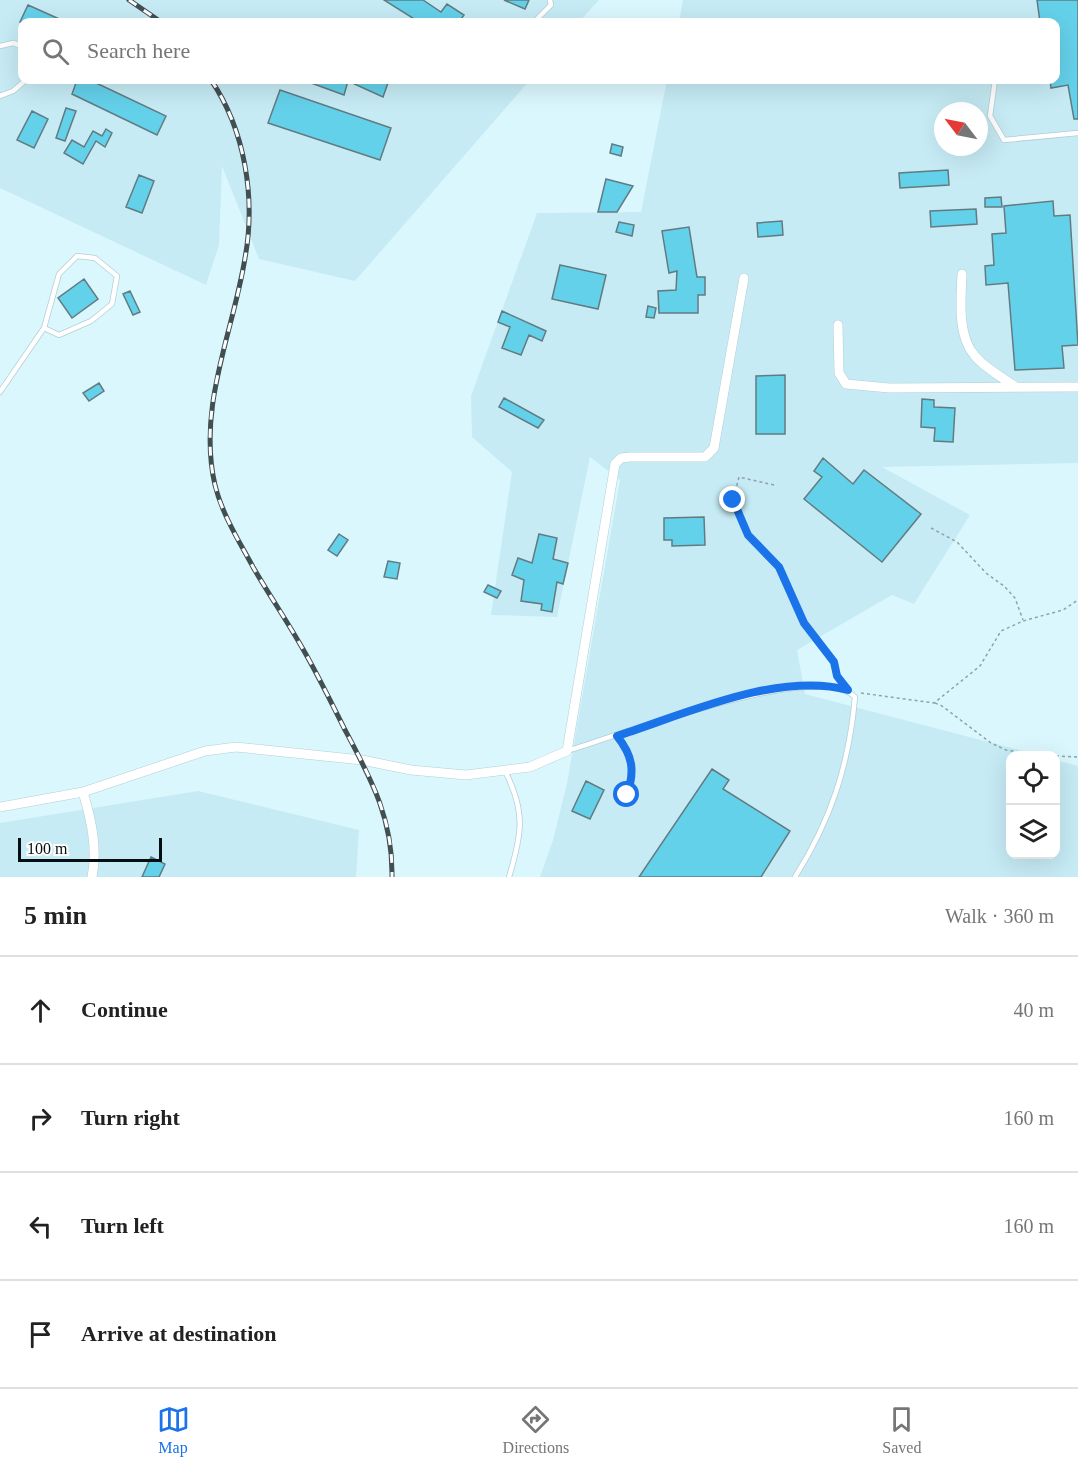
<!DOCTYPE html>
<meta charset="utf-8">
<style>
:root{--surface:#fff;--page:#f2f2f2;--text:#222;--muted:#767676;--line:#e0e0e0;--accent:#1a73e8}
body{margin:0;font-family:"Times New Roman",serif;background:var(--page);color:var(--text)}
.controls{position:absolute;right:18px;bottom:18px;display:grid;overflow:hidden;border-radius:12px;box-shadow:0 6px 24px #0002}
.controls button{width:54px;height:54px;display:grid;place-items:center;padding:0;border:0;border-bottom:2px solid var(--line);background:var(--surface);color:var(--text);font:30px sans-serif}
.compass{position:absolute;left:934px;top:102px;width:54px;height:54px;border-radius:50%;background:var(--surface);box-shadow:0 6px 24px #0002;rotate:302deg}
.scale{position:absolute;left:18px;bottom:15px;width:144px;box-sizing:border-box;padding-left:6px;border:3px solid #050e10;border-top:0;font-size:16px;line-height:21px;white-space:nowrap;color:#050e10;-webkit-text-stroke:4px #fefefe;paint-order:stroke}
.stop{position:absolute;width:18px;height:18px;margin:-14px;border:4px solid #1a73e8;border-radius:50%;background:#fff}
.stop.end{background:#1a73e8;border-color:#fff;box-shadow:0 2px 6px #0008}
.list{margin:0;padding:0;list-style:none}
h2{display:flex;justify-content:space-between;align-items:center;height:78px;margin:0;padding:0 24px;font-size:26px}
h2 small{font-size:20px;font-weight:400;color:var(--muted)}
.list li{display:grid;grid-template-columns:39px 1fr auto;gap:18px;align-items:center;box-sizing:border-box;height:108px;padding:0 24px;border-top:2px solid var(--line)}
.list b{display:block;font-size:22px;white-space:nowrap}
.list em{font-size:20px;font-style:normal;color:var(--muted)}
.icon{flex:none;width:33px;height:33px;fill:none;stroke:currentColor;stroke-width:2;stroke-linecap:round;stroke-linejoin:round}
.map{position:relative;flex:none;width:1078px;height:877px;overflow:hidden}
.search{position:absolute;background:var(--surface);box-shadow:0 6px 24px #0002;left:18px;right:18px;top:18px;height:66px;display:flex;align-items:center;gap:15px;box-sizing:border-box;padding:0 21px;border-radius:12px;color:var(--muted);font-size:22px}
.sheet{height:510px;background:var(--surface)}
nav{display:flex;justify-content:space-around;align-items:center;box-sizing:border-box;height:84px;border-top:2px solid var(--line);background:var(--surface);font-size:16px;color:var(--muted)}
nav a{display:grid;justify-items:center;gap:3px}
nav .on{color:var(--accent)}
.map>svg:first-child{display:block}
.built{fill:#c6ebf5;fill-rule:evenodd}
.building{fill:#64d1ea;stroke:#627b81;stroke-width:1.5}
.lines{fill:none;stroke-linecap:round;stroke-linejoin:round}
.service-casing{stroke:#b3ced5;stroke-width:6}
.minor-casing{stroke:#b3ced5;stroke-width:10}
.path{stroke:#8da3a8;stroke-width:1.5;stroke-dasharray:3 3;stroke-linecap:butt}
.service{stroke:#fff;stroke-width:4.5}
.minor{stroke:#fff;stroke-width:9}
.rail-casing{stroke:#414f52;stroke-width:5}
.rail{stroke:#fefefe;stroke-width:3;stroke-dasharray:9;stroke-linecap:butt}
.route{stroke:#1a73e8;stroke-width:8}
</style>
<div class="map">
<svg width="1078" height="877" viewBox="0 0 1078 877">
<rect width="100%" height="100%" fill="#dbf7fe"/>
<!-- built -->
<path class="built" d="M0,0H599L579,22H22V80H530L355,281L259,259L222,166L219,245L206,285L0,188Z
M683,0H1078V463L882,467L970,515L914,604L892,595L797,650L805,694L1038,755L1010,756V854H1056V760L1078,766V877H540L553,840L567,783L620,480L590,457L557,617L491,615L512,472L472,437L471,396L537,213L641,212L667,80H1056V22H679ZM943,111H979V147H943Z
M198,791L359,830L356,877H0V823Z"/>
<!-- building -->
<path class="building" d="M384,0H423L441,12L447,4L464,15L459,22H419Z
M504,0H529L525,9Z
M1037,0H1078V119H1074L1068,85L1051,88L1050,80H1056V22H1040Z
M28,5L66,22H20Z
M77,80H90L166,116L157,135L72,94Z
M303,80H389L383,97L348,81L344,95Z
M280,90L391,128L380,160L268,123Z
M66,108L76,111L65,141L56,138Z
M32,111L48,119L34,148L17,140Z
M106,129L112,133L105,147L96,141L83,164L64,153L72,140L84,147L93,131L102,136Z
M612,144L623,147L621,156L610,153Z
M948,170L949,185L900,188L899,173Z
M139,175L154,181L142,213L126,207Z
M606,179L633,186L617,212H598Z
M1001,197L1002,207H985V198Z
M1053,201L1054,216L1070,215L1078,345L1062,346L1064,368L1015,370L1008,283L986,285L985,266L994,265L992,234L1006,233L1004,206Z
M976,209L977,224L931,227L930,211Z
M782,221L783,235L758,237L757,223Z
M619,222L634,225L632,236L616,232Z
M689,227L697,277H705V295H698V313H659L658,291L676,290L677,271L669,273L662,231Z
M560,265L606,275L598,309L552,299Z
M84,279L98,299L72,318L58,298Z
M130,291L140,312L133,315L123,294Z
M648,306L656,308L654,318L646,317Z
M502,311L546,331L542,341L529,335L521,355L502,348L510,327L498,322Z
M785,375V434H756V376Z
M99,383L104,391L89,401L83,393Z
M504,398L544,420L538,428L499,407Z
M922,399L934,400V407L955,408L953,442L934,441L935,428L921,427Z
M823,458L853,484L864,470L921,514L882,562L804,499L822,477L814,471Z
M704,517L705,545L672,546V540H664V518Z
M339,534L348,540L337,556L328,550Z
M539,534L557,538L553,559L568,563L563,584L557,582L552,612L541,610L542,604L521,601L524,580L512,575L518,558L532,563Z
M388,561L400,563L397,579L384,577Z
M488,585L501,591L497,598L484,592Z
M712,769L729,780L723,789L790,831L761,877H639Z
M586,781L604,790L590,819L572,811Z
M151,857L165,864L159,877H142Z"/>
<g class="lines">
<!-- service casing -->
<g class="service-casing">
<path id="service" d="M534,22L551,5L550,0
M0,46L13,43L22,46
M995,80L990,116L1004,140L1078,133
M0,96L13,91L26,80
M0,392L44,328L59,274L77,256L95,258L117,276L112,304L91,321L59,335L44,328
M567,751C618,736 817,659 855,697C849,765 831,820 795,877
M505,771C526,812 522,834 509,877"/>
</g>
<!-- minor casing -->
<g class="minor-casing">
<path id="minor" d="M962,274C961,298 957,336 975,356C985,368 1003,378 1016,387
M838,325L839,373L846,384L889,388L1078,387
M83,792C91,819 98,849 92,877
M0,807L83,792L205,751L236,747L362,760L411,770L466,775L530,767L567,751L615,464L621,458L630,457H705L714,448L744,278"/>
</g>
<!-- path -->
<path class="path" d="M774,485L739,477L733,500L748,535L779,567L804,623L834,662L837,676L842,683
M931,528L957,542L986,573L1004,586L1015,598L1023,620
M861,693L934,703L980,666L1001,631L1023,621L1063,610L1078,600
M935,703L942,706L991,743L1006,750L1046,756
M621,741C635,759 633,775 627,795
M1056,756L1078,757"/>
<!-- service -->
<use href="#service" class="service"/>
<!-- minor -->
<use href="#minor" class="minor"/>
<!-- rail casing -->
<g class="rail-casing">
<path id="rail" d="M129,0L161,22
M211,80C245,130 256,198 245,258C233,333 197,407 215,485C222,514 239,541 253,567C268,593 285,618 300,644C316,671 330,700 344,728C371,779 393,818 392,877"/>
</g>
<!-- rail -->
<use href="#rail" class="rail"/>
</g>
<g class="lines">
<!-- route -->
<path class="route" d="M627,795C635,771 633,756 617,736C683,715 778,671 848,690L837,676L834,662L804,623L779,567L748,535L733,500"/>
</g>
</svg>
<div class="controls">
<button><svg class="icon" aria-label="locate" viewBox="0 0 24 24"><circle cx="12" cy="12" r="6"/><path d="M12 2v4M12 18v4M2 12h4M18 12h4"/></svg></button>
<button><svg class="icon" aria-label="layers" viewBox="0 0 24 24"><path d="M12 4l9 5-9 5-9-5zM3 14l9 5 9-5"/></svg></button>
</div>
<svg class="compass" viewBox="-18 -18 36 36"><path d="M0-13l5 13h-10z" fill="#e53935"/><path d="M0 13l5-13h-10z" fill="#767676"/></svg>
<div class="scale">100 m</div>
<div class="stop" style="left:627px;top:795px"></div>
<div class="stop end" style="left:733px;top:500px"></div>
<div class="search"><svg class="icon" aria-label="search" viewBox="0 0 24 24"><circle cx="10" cy="10" r="6"/><path d="M15 15l6 6"/></svg>Search here</div>
</div>
<section class="sheet">
<h2>5 min<small>Walk · 360 m</small></h2>
<ul class="list">
<li><svg class="icon" aria-label="ahead" viewBox="0 0 24 24"><path d="M12 20V5M6 11l6-6 6 6"/></svg><div><b>Continue</b></div><em>40 m</em></li>
<li><svg class="icon" aria-label="right" viewBox="0 0 24 24"><path d="M7 20v-9h11M14 6l5 5-5 5"/></svg><div><b>Turn right</b></div><em>160 m</em></li>
<li><svg class="icon" aria-label="left" viewBox="0 0 24 24"><path d="M17 20v-9H6M10 6l-5 5 5 5"/></svg><div><b>Turn left</b></div><em>160 m</em></li>
<li><svg class="icon" aria-label="arrive" viewBox="0 0 24 24"><path d="M6 21V4h12l-3 4 3 4H6"/></svg><div><b>Arrive at destination</b></div></li>
</ul>
</section>
<nav>
<a class="on"><svg class="icon" aria-label="map" viewBox="0 0 24 24"><path d="M3 6l6-2 6 2 6-2v14l-6 2-6-2-6 2zM9 4v14M15 6v14"/></svg>Map</a>
<a><svg class="icon" aria-label="directions" viewBox="0 0 24 24"><path d="M12 3l9 9-9 9-9-9zM9 14v-3h6M13 9l2 2-2 2"/></svg>Directions</a>
<a><svg class="icon" aria-label="saved" viewBox="0 0 24 24"><path d="M7 4h10v16l-5-4-5 4z"/></svg>Saved</a>
</nav>
